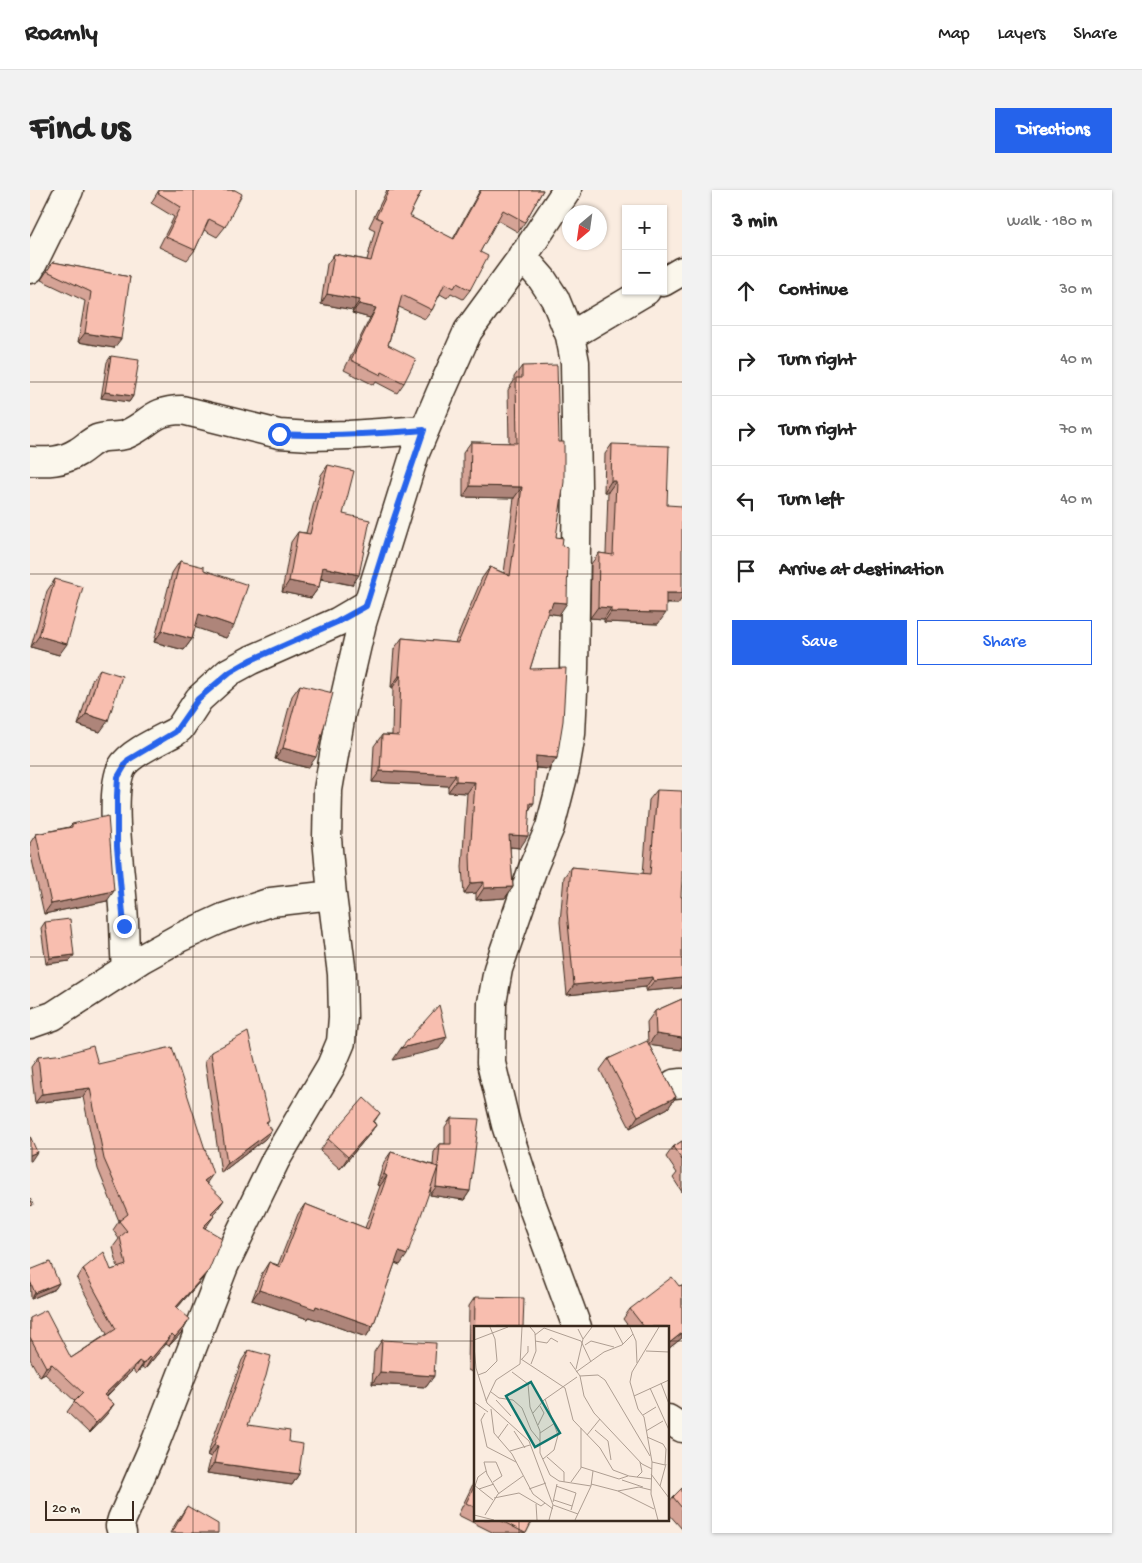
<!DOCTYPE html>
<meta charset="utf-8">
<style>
:root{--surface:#fff;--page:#f2f2f2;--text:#222;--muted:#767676;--line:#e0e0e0;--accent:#2563eb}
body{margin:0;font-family:"Gochi Hand",sans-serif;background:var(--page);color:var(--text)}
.controls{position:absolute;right:15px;top:15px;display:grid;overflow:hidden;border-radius:0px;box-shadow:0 1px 4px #0004}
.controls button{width:45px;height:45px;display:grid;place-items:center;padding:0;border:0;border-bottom:1px solid var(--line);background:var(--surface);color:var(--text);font:25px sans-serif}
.compass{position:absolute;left:532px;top:15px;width:45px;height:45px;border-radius:50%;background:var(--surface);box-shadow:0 1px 4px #0004;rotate:209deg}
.scale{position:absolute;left:15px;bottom:12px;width:89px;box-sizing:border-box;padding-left:5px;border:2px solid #3b2a1e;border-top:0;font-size:14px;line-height:18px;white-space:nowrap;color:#3b2a1e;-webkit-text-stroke:4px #fbf7ec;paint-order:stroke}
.stop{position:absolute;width:15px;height:15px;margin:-11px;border:4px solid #2563eb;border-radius:50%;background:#fff}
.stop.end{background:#2563eb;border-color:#fff;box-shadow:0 1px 5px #0008}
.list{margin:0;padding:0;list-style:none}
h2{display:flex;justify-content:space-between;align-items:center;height:65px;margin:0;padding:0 20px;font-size:21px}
h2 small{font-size:16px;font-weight:400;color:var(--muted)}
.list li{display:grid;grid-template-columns:32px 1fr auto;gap:15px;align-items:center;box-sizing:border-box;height:70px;padding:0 20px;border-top:1px solid var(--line)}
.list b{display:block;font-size:19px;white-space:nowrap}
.list em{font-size:16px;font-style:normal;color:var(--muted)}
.actions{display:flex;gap:10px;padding:15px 20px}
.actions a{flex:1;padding:11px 0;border:1px solid var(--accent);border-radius:0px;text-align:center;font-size:18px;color:var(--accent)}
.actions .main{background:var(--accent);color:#fff}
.icon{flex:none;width:28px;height:28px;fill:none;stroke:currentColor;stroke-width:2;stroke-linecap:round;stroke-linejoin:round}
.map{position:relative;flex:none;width:652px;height:1343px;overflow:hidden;border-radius:0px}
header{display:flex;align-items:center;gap:30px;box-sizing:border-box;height:70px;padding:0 25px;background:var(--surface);border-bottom:1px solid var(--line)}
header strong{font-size:24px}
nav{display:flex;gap:28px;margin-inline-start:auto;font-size:18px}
.intro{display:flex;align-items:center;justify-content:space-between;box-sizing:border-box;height:120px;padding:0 30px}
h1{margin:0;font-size:35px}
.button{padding:12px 22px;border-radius:0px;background:var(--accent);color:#fff;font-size:18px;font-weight:700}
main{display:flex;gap:30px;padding:0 30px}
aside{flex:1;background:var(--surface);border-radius:0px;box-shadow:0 1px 4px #0004}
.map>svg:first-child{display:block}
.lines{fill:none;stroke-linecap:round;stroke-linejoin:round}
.minor-casing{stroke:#3b2a1e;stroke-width:31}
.minor{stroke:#fbf7ec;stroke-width:28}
.wall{fill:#d5a396;stroke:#3b2a1e}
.shaded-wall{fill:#ae857a;stroke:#3b2a1e}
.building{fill:#f8beaf;stroke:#3b2a1e}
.route{stroke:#2563eb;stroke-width:6}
.grid{fill:none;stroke:#3b2a1e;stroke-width:1;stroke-opacity:0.55}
.inset-road{fill:none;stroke:#ae9e92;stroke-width:1}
.view{fill:#0f766e;fill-opacity:0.15;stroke:#0f766e;stroke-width:2.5}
.inset-edge{fill:none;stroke:#3b2a1e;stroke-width:2.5}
</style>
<header>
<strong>Roamly</strong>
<nav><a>Map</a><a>Layers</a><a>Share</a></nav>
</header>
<div class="intro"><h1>Find us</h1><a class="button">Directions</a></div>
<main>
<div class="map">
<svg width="652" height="1343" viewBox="0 0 652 1343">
<rect width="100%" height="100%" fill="#faece0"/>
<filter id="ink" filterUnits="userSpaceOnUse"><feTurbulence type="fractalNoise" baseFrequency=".02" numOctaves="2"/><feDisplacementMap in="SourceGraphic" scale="10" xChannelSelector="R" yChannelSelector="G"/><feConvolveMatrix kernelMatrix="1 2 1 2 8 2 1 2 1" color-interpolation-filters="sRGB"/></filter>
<g filter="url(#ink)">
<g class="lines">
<!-- minor casing -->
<g class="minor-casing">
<path id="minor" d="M492,66L512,89L525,109L540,146L545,172L547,296L544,479L541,544L535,579L520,637L504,675L468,779L462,813L461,873L476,935L499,1007L547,1137
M0,79L39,0
M633,92L652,81
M540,146L616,101
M0,271C18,272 32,272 48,262C55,258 60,252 67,249C77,245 88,248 97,244C120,234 122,220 152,220L249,244L281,246L319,245L394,240
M96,778C94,758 95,738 93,717C91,686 78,603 92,577C100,563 130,550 145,542L150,538L169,509L199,482L221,470L307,432L336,415
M0,834L23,826L111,769L149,748L193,728L241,712L302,705
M644,894L652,893
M638,1229L652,1238
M92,1343L90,1336L92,1329L126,1251L194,1076L246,969L301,876L311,852L313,827L312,784L302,705L297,648L298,600L311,524L332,433L385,263L410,204L438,141L498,59L537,0"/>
</g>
<!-- minor -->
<use href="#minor" class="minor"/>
</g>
<!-- wall -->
<path class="wall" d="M129,0H205L195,37L187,47L174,40L165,60L157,70L129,57L144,27L121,13Z
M357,0H392L379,26L423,49L450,0H513L495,32L488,42L467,30L450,62L440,100L433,109L421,103L417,108L410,104L402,120L395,129L369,117L358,155L374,193L367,203L346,192L344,195L314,180L340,128L322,123L323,120L291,114L297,74L304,64L337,70L345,40L339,37Z
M23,72L100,87L84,158L48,152L55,111L11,90Z
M81,166L103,206L99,212L71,208L77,172Z
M492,176L526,347L532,356L529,425L517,423L500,479L527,568L519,579L506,578L500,619L490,658L480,657L483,697L475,708L446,710V703L434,704L432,677L437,603L418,602V596L342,592L344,556L352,545H362L363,497H361L364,459L372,448L425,453L452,388L460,377L474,383L484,308L433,307V263L441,252L479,253L478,200L484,191V187Z
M582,254L637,315L648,414H636L628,434L574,432V429L560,428L561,374L569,363L576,364L578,302H574L575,264Z
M298,275L313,324L322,395L290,389L289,397L281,408L252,402L261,352L268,342L276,343L291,285Z
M150,371L174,380L196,448L165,437L162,449L154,460L124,452L142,383Z
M25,389L29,465L1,457L17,401Z
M70,479V542L48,535L62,490Z
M270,495L278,578L245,569L262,506Z
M627,600L651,707H652V798L616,801V797L537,805L530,732L534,687L541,677L613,684L619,610Z
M42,634L77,711L14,724L0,661V653L6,644L39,637Z
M15,732L44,765L40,771L16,774L11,738Z
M652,809V860L619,855L646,907L638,918L600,938L570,880L578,869L618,852L617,832L625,821Z
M181,862L239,930L237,933L235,949L191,983L175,871Z
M8,867L68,874L177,993L187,1020L183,1025L177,1036L175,1038L172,1089L147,1118L158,1132L152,1142L139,1156L136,1154L115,1179L112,1177L106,1184L103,1180L76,1207L84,1214L77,1224L59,1243L37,1222L45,1211L15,1184L10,1187L0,1169V1128L41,1168L77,1144L47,1089L53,1079L81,1080L88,1078L83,1057L89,1049L83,1040L89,1031L68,979L53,907L5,913L1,877Z
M350,923L344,932L346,935L338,946L310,979L290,961L298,949Z
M421,928L440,1001L434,1010L400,1005L401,996L370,1075L365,1073L343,1136L336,1147L279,1127L278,1129L222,1110L232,1083L239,1072L248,1075L268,1024L275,1014L335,1038L350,996L347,995L354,972L361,962L403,975L404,962L410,954H415V937Z
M652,951V1002L643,988L647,983L636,967L643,957Z
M0,1080L29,1093L25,1099L1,1109Z
M652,1095V1148L638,1159V1137H599L593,1129L600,1119Z
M445,1107L446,1137V1184L438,1180L439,1116Z
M352,1150L404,1186L396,1197L342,1194L344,1162Z
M219,1160L218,1235L259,1252L269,1284L262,1295L177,1283L181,1267L177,1265L212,1170Z
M446,1288V1329H503L496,1343H464L428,1325Z
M652,1298V1339L638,1323V1313L643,1307Z
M157,1316L188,1343H140L149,1328Z"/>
<!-- shaded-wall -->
<path class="shaded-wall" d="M297,104L330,110L323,120L291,114Z
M329,114L346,118L340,128L322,123Z
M55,143L91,149L84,158L48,152Z
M75,202L103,206L99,212L71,208Z
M581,291H586L578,302H574Z
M440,296L492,297L484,308L433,307Z
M293,377L329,385L322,395L285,387Z
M259,391L289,397L281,408L252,402Z
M636,403H652V408L648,414L629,413Z
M523,412L537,413L529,425L517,423L511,429Z
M568,417L581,418L574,429L560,428Z
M581,422L636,423L628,434L574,432Z
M169,424L204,436L196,448L161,436Z
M132,441L162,449L154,460L124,452Z
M9,446L37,454L29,465L1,457Z
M369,486H371L363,497H361Z
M56,524L78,531L70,542L48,535Z
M253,558L286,567L278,578L245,569Z
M506,566L527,568L519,579L499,577Z
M350,581L426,585L418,596L342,592Z
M426,591L445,592L437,603L418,602Z
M500,613H504L496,624Z
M479,645L498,646L490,658L471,656Z
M454,692L446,703L434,704L441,693Z
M483,697L475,708L446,710L454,698Z
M84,701L77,711L14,724L21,714Z
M44,765L40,771L16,774L20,768Z
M623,787L616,797L537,805L544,795Z
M652,788V798L616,801L624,791Z
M626,844L652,848V860L618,855Z
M417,847L409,859L363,870L371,858Z
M60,898L53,907L5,913L12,904Z
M646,907L638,918L600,938L608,926Z
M346,935L338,946L310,979L318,967Z
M242,940L235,949L191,983L197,974Z
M7,962L1,971H0V965Z
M183,984L176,994L174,991Z
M354,984L357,986L350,996L347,995Z
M406,997L440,1001L434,1010L400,1005Z
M194,1010L187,1020L175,1033L181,1023Z
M184,1026L177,1036L166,1047L173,1037Z
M369,1062L377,1065L370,1075L362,1072Z
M179,1080L172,1089L139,1127L146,1117Z
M29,1093L25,1099L1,1109L5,1103Z
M229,1100L286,1116L343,1136L336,1147L279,1127L278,1129L222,1110Z
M158,1132L152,1142L139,1156L145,1147Z
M652,1143V1148L638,1159V1154Z
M142,1144L136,1154L115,1179L121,1169Z
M119,1167L112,1177L106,1184L113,1174Z
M109,1171L103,1180L67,1215L74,1205Z
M22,1174L15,1184L10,1187L16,1177Z
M350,1182L404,1186L396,1197L342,1194Z
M84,1214L77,1224L59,1243L66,1233Z
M184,1255L188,1256L181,1267L177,1265Z
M184,1273L269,1284L262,1295L177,1283Z"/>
<!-- building -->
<path class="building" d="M130,0H205L212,4L195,37L179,29L165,60L136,47L151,17L128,3Z
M359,0H392L379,26L424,49L451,0H513L495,32L473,20L450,62L458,66L440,100L427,93L424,98L415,93L402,120L372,105L358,155L386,169L374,193L352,182L351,185L321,170L346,118L329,114L330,110L297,104L304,64L341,71L352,30L346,27Z
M23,72L100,87L91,149L55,143L61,102L17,81Z
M81,166L109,170L103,206L75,202Z
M527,175L529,252H534V292L526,347L533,348L532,356L538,357L537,413L523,412L521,418H519L500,479L536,478L533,531L527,568L506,566L504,613H500L498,646L479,645L483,697L454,698V692L441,693L440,666L445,592L426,591V585L350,581L352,545L369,546L371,486H369L372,448L428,453L460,377L480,386L492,297L440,296L441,252L487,253L486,188H492V176Z
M582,254L639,256L637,315L652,316V403H636V423L581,422V418L568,417L569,363L583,365L586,291H581Z
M298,275L324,281L313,324L340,330L329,385L293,377L289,397L259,391L268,342L280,344Z
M150,371L174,377V380L218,395L204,436L169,424L162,449L132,441Z
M25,389L53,397L37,454L9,446Z
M70,479L92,486L78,531L56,524Z
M270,495L303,503L286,567L253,558Z
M627,600L652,601V686L651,707H652V788L624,791L623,787L544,795L537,722L541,677L620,684Z
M78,626L84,701L21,714L6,644L42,637V634Z
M40,729L44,765L20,768L15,732Z
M652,809V848L626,844L625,821Z
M409,815L417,847L371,858Z
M218,842L239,930L236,932L242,940L197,974L181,862Z
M617,851L646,907L608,926L578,869Z
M63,856L68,874L142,857L183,984L174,991L194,1010L181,1023L184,1026L173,1037L192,1048L179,1080L146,1117L160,1129L158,1132L145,1147L142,1144L121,1169L119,1167L113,1174L109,1171L74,1205L84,1214L66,1233L44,1212L53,1203L22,1174L16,1177L0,1147V1128L16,1120L41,1168L86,1139L53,1079L74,1062L81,1080L96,1075L90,1047L97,1041L89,1031L98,1024L74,969L60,898L12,904L8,867L35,864Z
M334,908L350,923L343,932L346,935L318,967L298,949Z
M421,928L449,929L440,1001L406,997L410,954H421Z
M0,946L7,962L0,965Z
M652,951V970L643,957Z
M361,962L408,977L377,1065L369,1062L343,1136L286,1116L285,1119L229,1100L239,1072L250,1077L275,1014L338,1039L357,986L354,984Z
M0,1008L3,1015L0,1016Z
M20,1072L29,1093L5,1103L0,1091V1080Z
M642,1087L649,1096L652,1095V1143L638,1154V1137H614L600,1119Z
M445,1107L494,1108L493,1137H446V1172L444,1171Z
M352,1150L406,1153L404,1186L350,1182Z
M219,1160L241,1166L236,1186L218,1235L260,1241L259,1252L273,1254L269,1284L184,1273L188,1256L184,1255Z
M446,1293V1318L436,1313Z
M652,1298V1318L643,1307Z
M157,1316L188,1334V1343H142Z
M468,1329H503L496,1343H495Z"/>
</g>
<g class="lines" filter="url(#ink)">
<!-- route -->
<path class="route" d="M94,736L87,656V606L88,587L98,570L145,542L168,509L200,482L221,470L307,432L336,416L359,343L394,240C346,244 298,247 249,244"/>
</g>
<!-- grid -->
<path class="grid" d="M163,0V1343M326,0V1343M489,0V1137M0,192H652M0,384H652M0,576H652M0,767H652M0,959H652M0,1151H446M638,1151H652M489,1329V1343"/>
<!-- overview -->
<g transform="translate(444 1136)">
<rect width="195" height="195" fill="#faece0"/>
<path class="inset-road" d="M56,1L61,7L62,25L57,38M140,1L149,18M156,1L162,15L163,37M61,9L70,2L107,15L117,36M109,13L118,1M0,14L34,1M61,15L73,17L77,12L84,16M111,19L117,15L140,21M0,20L2,42L13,77L55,115L79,179L75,194M172,25L195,26M47,33L91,62L99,94L126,122L139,144L155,150L178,153M48,33L54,26V20M96,36L106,50L110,70L120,87L168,138L178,143M102,43L109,13L104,3M38,46L54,58L56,81L66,105V127L76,149L85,155L117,160M102,46L130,26L148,19L159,8M4,49L12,46L23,35L21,13L16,1M106,50L124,49L131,54L176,130M187,57L195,78M176,62L195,104M17,66L25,72L39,74L48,82L57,104L66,115M160,70L195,54M22,74L37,90M12,75L22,54L46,38L48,1M0,76L14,86M17,83L20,107L38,128L59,168L79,183M11,87L7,94L13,121L42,136M59,87L70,74L103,51M169,89L182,81M64,99L70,87L66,80M121,104L134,115L137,134M40,105L51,122M172,105L189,95M66,107L81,97M113,109L126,93M173,111L189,118L192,123L191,139L178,136M24,112L34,98M36,125L56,119M73,131L90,146V156M69,133L80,124L84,109L71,73M107,141L145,153L154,150M177,148L195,172M163,151L168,146L166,136M148,154L169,161M19,156L28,150L22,136H10L13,148L25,168M97,156L107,142V102M117,158L144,165L180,183M0,159L19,174M1,160L4,151L12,145M82,160L102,167L97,184M186,160L192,138M5,163L20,158M55,163L72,157M144,165L165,161L177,164M20,172L45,167L67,180L71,177M80,174L98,180M79,176L83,158M62,178L63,194M79,179L104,188M0,189L20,194M11,189L24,168L49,150M101,194L117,160L119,145M184,194L177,168L178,136L170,91L164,83L156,56L158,46L185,1"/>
<path class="view" d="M57,56L86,107L61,121L32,70Z"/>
<rect width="195" height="195" class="inset-edge"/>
</g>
</svg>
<div class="controls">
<button>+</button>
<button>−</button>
</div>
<svg class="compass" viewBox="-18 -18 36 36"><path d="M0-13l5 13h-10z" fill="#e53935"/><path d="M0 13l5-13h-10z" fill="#767676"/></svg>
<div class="scale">20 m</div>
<div class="stop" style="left:249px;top:244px"></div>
<div class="stop end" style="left:94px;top:736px"></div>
</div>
<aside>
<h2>3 min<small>Walk · 180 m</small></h2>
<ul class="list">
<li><svg class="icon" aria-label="ahead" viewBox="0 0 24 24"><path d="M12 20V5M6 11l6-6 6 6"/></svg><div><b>Continue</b></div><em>30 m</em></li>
<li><svg class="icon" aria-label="right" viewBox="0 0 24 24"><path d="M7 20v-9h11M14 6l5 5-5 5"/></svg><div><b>Turn right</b></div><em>40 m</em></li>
<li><svg class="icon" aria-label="right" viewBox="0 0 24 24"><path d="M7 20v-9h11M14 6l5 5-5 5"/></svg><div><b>Turn right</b></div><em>70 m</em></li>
<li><svg class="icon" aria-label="left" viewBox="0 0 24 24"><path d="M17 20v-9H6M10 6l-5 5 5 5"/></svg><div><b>Turn left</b></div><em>40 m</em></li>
<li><svg class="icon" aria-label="arrive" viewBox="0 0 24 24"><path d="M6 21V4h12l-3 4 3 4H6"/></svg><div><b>Arrive at destination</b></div></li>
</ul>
<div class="actions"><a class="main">Save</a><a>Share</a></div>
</aside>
</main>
